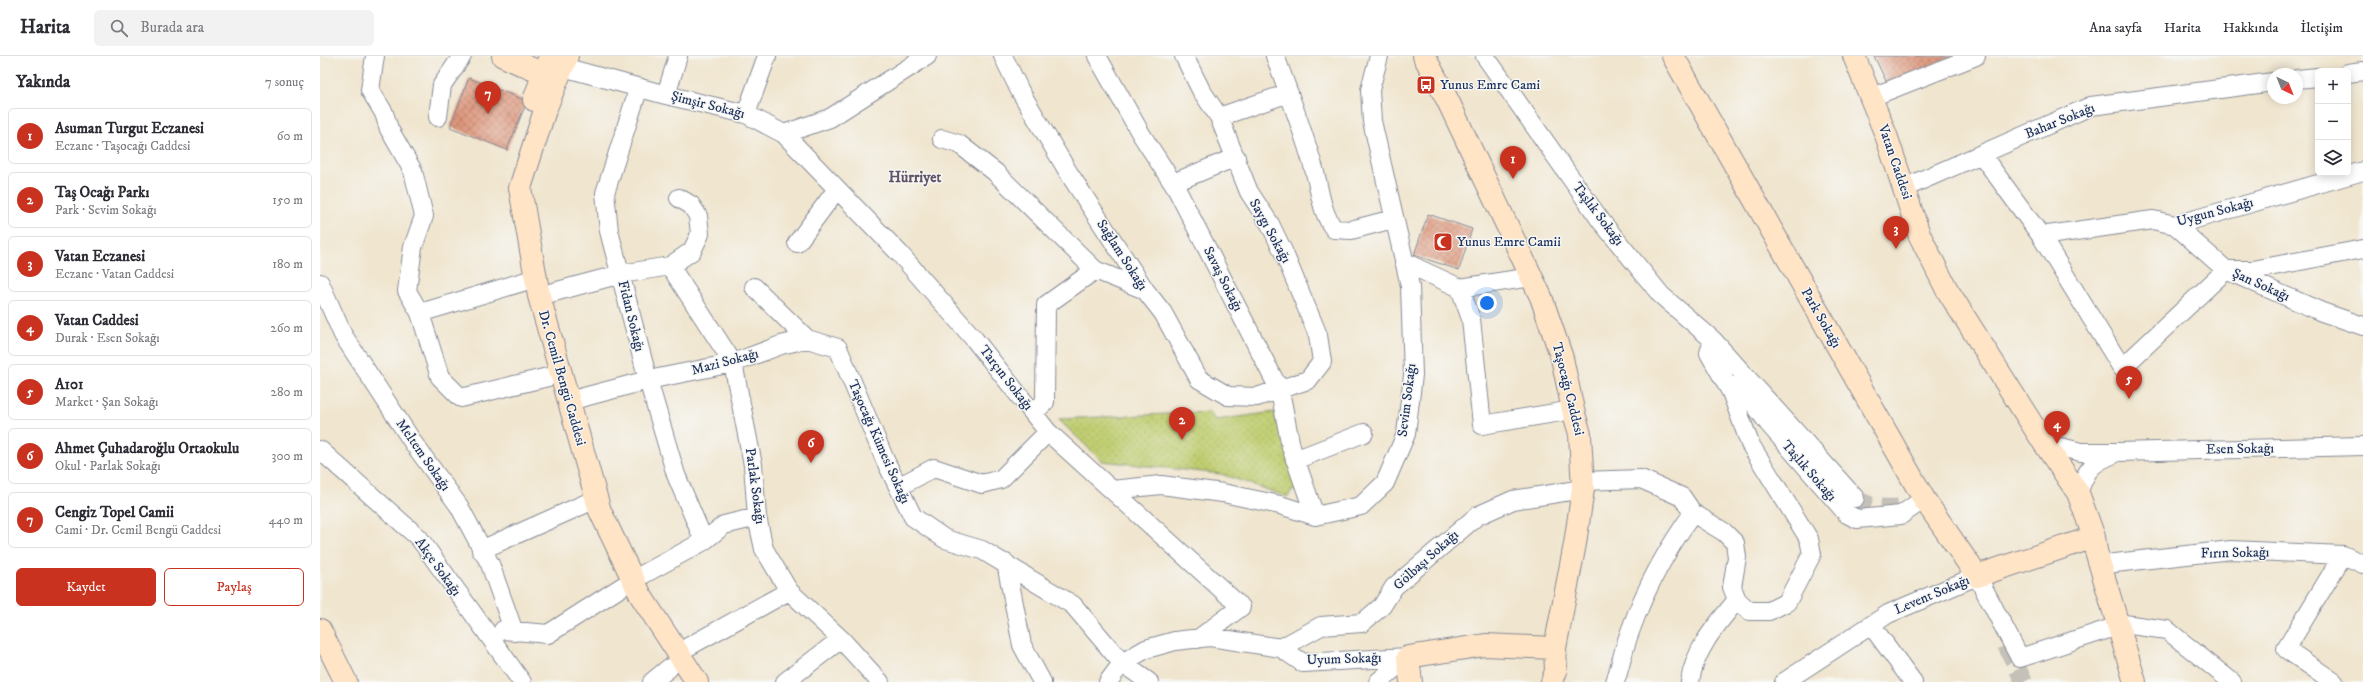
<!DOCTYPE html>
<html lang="tr">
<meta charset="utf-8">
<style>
:root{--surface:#fff;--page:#f2f2f3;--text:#2b2b33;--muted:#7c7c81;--line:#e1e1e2;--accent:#c8321e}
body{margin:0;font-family:"IM FELL DW Pica",serif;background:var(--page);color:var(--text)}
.controls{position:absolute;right:12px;top:12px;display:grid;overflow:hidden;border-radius:6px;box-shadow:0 2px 10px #0003}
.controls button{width:36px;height:36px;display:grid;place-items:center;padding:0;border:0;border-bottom:1px solid var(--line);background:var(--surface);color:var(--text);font:20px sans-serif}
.compass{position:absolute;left:1947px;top:12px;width:36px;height:36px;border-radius:50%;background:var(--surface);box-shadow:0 2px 10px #0003;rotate:137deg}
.you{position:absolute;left:1167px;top:247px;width:14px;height:14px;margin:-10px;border:3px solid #fff;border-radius:50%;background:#1a73e8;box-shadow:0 0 0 6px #1a73e833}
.badge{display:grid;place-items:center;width:26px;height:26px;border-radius:50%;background:var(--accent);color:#fff;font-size:13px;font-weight:700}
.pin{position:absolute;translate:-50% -33px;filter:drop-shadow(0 1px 2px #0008)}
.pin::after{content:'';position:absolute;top:21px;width:14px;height:12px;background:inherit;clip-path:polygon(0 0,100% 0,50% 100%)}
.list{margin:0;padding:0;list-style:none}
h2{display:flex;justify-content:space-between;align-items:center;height:52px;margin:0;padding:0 16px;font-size:17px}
h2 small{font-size:13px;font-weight:400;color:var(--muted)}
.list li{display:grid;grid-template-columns:26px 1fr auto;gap:12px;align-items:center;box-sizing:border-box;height:56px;margin:0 8px 8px;padding:0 8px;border:1px solid var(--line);border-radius:6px}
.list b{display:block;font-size:15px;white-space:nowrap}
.list p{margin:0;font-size:13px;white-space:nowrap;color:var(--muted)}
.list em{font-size:13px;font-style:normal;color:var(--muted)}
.actions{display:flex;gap:8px;padding:12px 16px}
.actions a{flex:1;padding:9px 0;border:1px solid var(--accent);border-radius:6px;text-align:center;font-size:14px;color:var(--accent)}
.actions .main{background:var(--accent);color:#fff}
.icon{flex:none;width:22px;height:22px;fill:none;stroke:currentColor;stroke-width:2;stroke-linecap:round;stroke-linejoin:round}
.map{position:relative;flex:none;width:2043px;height:626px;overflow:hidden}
header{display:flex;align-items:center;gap:24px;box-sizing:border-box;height:56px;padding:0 20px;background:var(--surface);border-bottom:1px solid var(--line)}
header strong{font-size:19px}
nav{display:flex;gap:22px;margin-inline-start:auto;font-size:14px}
.search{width:280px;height:36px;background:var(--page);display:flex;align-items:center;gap:10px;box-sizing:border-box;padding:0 14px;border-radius:6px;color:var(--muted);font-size:15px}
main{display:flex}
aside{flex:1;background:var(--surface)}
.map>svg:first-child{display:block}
.park{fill:url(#park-dots);stroke:#6d7e66}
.building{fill:url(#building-cross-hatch)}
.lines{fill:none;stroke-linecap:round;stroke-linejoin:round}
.street-tunnel{stroke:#c5c1b8;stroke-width:18;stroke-dasharray:18 9;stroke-linecap:butt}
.street-casing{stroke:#868a96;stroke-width:20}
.secondary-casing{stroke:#868a96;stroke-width:24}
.street{stroke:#fff;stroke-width:18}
.secondary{stroke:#ffe4c6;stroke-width:22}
.labels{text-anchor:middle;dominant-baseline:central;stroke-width:3;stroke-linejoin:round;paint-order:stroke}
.poi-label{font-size:14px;fill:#1b2f5e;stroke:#f6f6f2;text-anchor:start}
.street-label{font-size:14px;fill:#1b2f5e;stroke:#f6f6f2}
.neighbourhood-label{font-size:15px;font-weight:bold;fill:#605368;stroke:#f6f6f2}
</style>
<header>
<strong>Harita</strong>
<div class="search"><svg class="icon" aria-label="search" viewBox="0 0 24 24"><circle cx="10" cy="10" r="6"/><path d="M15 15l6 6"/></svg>Burada ara</div>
<nav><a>Ana sayfa</a><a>Harita</a><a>Hakkında</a><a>İletişim</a></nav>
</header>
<main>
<aside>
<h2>Yakında<small>7 sonuç</small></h2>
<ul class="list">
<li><span class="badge">1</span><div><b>Asuman Turgut Eczanesi</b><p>Eczane · Taşocağı Caddesi</p></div><em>60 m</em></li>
<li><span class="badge">2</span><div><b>Taş Ocağı Parkı</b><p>Park · Sevim Sokağı</p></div><em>150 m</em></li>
<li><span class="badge">3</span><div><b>Vatan Eczanesi</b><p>Eczane · Vatan Caddesi</p></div><em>180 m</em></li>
<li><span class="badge">4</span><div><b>Vatan Caddesi</b><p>Durak · Esen Sokağı</p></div><em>260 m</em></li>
<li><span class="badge">5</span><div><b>A101</b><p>Market · Şan Sokağı</p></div><em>280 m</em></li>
<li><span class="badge">6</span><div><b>Ahmet Çuhadaroğlu Ortaokulu</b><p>Okul · Parlak Sokağı</p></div><em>300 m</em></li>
<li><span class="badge">7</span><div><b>Cengiz Topel Camii</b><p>Cami · Dr. Cemil Bengü Caddesi</p></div><em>440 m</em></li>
</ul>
<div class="actions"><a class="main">Kaydet</a><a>Paylaş</a></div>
</aside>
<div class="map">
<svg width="2043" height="626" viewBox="0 0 2043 626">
<defs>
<pattern id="park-dots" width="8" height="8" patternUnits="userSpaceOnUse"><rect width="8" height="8" fill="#bfcd6f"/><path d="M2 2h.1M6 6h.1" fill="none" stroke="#a4b063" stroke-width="1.8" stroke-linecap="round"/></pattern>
<pattern id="building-cross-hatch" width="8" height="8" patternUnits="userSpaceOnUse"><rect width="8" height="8" fill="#df977b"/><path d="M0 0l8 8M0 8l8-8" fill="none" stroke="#b47c68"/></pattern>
</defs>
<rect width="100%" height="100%" fill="#f6f6f2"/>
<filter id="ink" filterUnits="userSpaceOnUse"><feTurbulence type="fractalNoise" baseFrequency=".025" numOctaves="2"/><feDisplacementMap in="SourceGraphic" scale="8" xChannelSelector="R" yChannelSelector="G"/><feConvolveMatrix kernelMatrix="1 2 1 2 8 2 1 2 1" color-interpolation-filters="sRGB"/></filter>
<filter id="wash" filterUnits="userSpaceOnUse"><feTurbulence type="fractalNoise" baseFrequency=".012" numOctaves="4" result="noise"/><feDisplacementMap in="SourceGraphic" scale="16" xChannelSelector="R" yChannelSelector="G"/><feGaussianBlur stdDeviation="0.9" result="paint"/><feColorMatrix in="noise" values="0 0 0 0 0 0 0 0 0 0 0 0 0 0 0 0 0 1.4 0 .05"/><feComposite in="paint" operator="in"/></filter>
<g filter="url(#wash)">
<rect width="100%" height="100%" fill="#f0e5ce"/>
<!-- park -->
<path class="park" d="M890,356L895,364L955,356L984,438L972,434L968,441L901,418L782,405L738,363Z"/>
<g id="blocks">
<!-- building -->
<path class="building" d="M1554,0H1635L1568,29Z
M149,22L207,45L187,94L130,71Z
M1108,158L1152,173L1139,214L1094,199Z"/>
</g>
</g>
<g filter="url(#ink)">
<use href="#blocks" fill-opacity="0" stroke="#868a96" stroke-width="1"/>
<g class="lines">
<!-- street-tunnel -->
<path class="street-tunnel" d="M1535,442C1550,452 1565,453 1583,451
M1686,589L1704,626"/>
<!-- street casing -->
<g class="street-casing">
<path id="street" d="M55,0L50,34L64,57L69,73L93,115L104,160L93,191L87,235L100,257L120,321L141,342L228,321
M683,0L700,35L750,119L825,234L843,257L879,323L908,340L937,341L988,324L1002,306L998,279L963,195L950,168L929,136L899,61L881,34L864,0
M777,0L821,78L856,132L960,335L971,391L995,460
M955,0C969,37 983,75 994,113C1000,134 1001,156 1014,173L1031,174L1073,163
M1165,0L1281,165L1341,239L1393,284L1535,442
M243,11L346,39L426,58L464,78L580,198L655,284L728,376L921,551L878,583
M2028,17L2043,15
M1977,23L1998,21
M319,31L285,137L289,175L328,324L356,419L384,485
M346,39L358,0
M1552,41L1656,0
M426,58L447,0
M118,61L122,29L142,0
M899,61L969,37
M464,78L510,62L607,0
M622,83L639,88L675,116L775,214
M1661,98L1721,180L1802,312L1906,214L2002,256L2043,270
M853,127L916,101
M1584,132L1771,50L1953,26
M1855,169L1906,214H1933L2043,193
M1721,180L1833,164L1855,169L2043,115
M477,187L517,133
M1084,206L1140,232
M350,210L413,307L433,409L437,461L444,493L469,535L521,583L560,626
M0,227L23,279L94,388L139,450L170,508L194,576
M434,231L487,283L518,292L565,404L593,461L625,483L662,494L753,549L802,607L829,626
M1140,232L1151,263L1162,369L1253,354
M1140,232L1212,221
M219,240L301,218L350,210L372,195L380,178L378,160L371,149L359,142
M100,257L216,222
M1419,328L1448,367L1527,458L1537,463L1581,459L1604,443
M249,345L328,324L413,307L461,289L487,283
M713,357L725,346L726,249L775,214L825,234
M1724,387L1761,396H1797L2043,390
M0,394L99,482L202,626
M975,404L1044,377
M1262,425L1321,423L1362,441L1373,457L1404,476L1415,487L1417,501L1412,531L1417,544L1429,555H1449L1467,546L1492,498L1489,483L1430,388L1411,336L1389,297L1393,284
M578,431L614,412L662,428L681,423L728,376
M792,434L841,429L903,437L960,449L995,460L1041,450L1065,427L1086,378L1093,319L1090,230L1052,65L1050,34L1059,0
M1758,437C1767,413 1771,407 1794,398
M161,494L267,447
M686,507L702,589L722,626
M1786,508L1911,494L2023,499L2043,508
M313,524L384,485L404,469L437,461
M1551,569L1593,626
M183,574L228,578L303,530
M961,592L1001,570L1042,567L1062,550L1074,531L1157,460L1193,444L1263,433
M357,597L469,535
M332,626L349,612
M465,626L521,583
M788,626L802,607L826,593L855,585L890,581L961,592L983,607L1088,601
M1058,626L1088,601
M1295,626C1301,609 1304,590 1311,573C1326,531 1347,493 1373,457
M1370,626C1374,594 1397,568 1417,544
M1464,626L1568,558L1657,520L1700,602L1804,568L1847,574L1912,626
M2014,626L1966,593L2023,499"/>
</g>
<!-- secondary casing -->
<g class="secondary-casing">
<path id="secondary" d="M183,0L237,24
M247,0L225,54L200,132L219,240L280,455L321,540L377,626
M1104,0L1128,45L1221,241L1242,302L1253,354L1260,378L1263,433L1255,488L1235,592L1236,615L1232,626
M1353,0L1604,443L1657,520L1774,481
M1534,0L1566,79L1599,178L1626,232L1724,387L1758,437L1774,481L1776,495L1815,626
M214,44L230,0
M0,574L26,626
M1091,626L1088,601L1165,589L1235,592"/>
</g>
<!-- street -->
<use href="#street" class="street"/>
<!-- secondary -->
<use href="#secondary" class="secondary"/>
</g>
</g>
<!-- icons -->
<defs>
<g id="bus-square" transform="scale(1)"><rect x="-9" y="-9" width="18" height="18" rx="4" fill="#c8321e" stroke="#f6f6f2"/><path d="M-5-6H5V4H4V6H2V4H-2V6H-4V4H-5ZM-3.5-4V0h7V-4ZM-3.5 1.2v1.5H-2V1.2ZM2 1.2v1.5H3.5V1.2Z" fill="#fff"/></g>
<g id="mosque-square" transform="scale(1)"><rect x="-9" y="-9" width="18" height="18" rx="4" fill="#c8321e" stroke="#f6f6f2"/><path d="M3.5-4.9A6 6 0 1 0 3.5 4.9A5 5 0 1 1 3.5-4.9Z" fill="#fff"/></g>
</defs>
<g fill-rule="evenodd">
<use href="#bus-square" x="1106" y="29"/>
<use href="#mosque-square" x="1123" y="186"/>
</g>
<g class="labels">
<!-- poi labels -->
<g class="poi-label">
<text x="1120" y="29">Yunus Emre Cami</text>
<text x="1137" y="186">Yunus Emre Camii</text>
</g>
<!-- street labels -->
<g class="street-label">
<text transform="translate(388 49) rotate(14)">Şimşir Sokağı</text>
<text transform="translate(1740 65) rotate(-22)">Bahar Sokağı</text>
<text transform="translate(1575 106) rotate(71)">Vatan Caddesi</text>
<text transform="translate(1895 156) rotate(-15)">Uygun Sokağı</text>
<text transform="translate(1278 158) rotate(53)">Taşlık Sokağı</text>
<text transform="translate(950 175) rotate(61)">Saygı Sokağı</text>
<text transform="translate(802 199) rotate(57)">Sağlam Sokağı</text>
<text transform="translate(903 223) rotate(63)">Savaş Sokağı</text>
<text transform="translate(1941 229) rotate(24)">Şan Sokağı</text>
<text transform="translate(311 260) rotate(76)">Fidan Sokağı</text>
<text transform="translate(1501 262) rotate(60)">Park Sokağı</text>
<text transform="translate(405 306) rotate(-15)">Mazi Sokağı</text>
<text transform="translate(242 322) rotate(74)">Dr. Cemil Bengü Caddesi</text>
<text transform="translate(686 322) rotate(52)">Tarçın Sokağı</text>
<text transform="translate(1248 333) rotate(76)">Taşocağı Caddesi</text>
<text transform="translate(1087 344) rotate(-83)">Sevim Sokağı</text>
<text transform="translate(559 386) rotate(66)">Taşocağı Kümesi Sokağı</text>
<text transform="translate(1920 393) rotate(-1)">Esen Sokağı</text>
<text transform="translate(103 399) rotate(55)">Meltem Sokağı</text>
<text transform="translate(1489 415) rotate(49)">Taşlık Sokağı</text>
<text transform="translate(435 430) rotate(82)">Parlak Sokağı</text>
<text transform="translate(1915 497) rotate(-1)">Fırın Sokağı</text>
<text transform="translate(1106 504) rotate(-42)">Gölbaşı Sokağı</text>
<text transform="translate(118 511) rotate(54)">Akçe Sokağı</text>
<text transform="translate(1612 539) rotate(-23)">Levent Sokağı</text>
<text transform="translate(1024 603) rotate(-2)">Uyum Sokağı</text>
</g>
<!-- neighbourhood labels -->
<g class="neighbourhood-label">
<text x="595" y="121">Hürriyet</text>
</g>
</g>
</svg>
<div class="controls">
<button>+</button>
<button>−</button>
<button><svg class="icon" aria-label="layers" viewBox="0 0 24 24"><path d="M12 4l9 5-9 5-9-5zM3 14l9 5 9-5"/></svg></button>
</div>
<svg class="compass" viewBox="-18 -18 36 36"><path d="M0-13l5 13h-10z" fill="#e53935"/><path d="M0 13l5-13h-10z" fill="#7c7c81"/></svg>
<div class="you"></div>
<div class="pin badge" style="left:1193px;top:123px">1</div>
<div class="pin badge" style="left:862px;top:384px">2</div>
<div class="pin badge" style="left:1576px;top:193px">3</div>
<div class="pin badge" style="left:1737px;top:388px">4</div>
<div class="pin badge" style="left:1809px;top:343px">5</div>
<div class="pin badge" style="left:491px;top:407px">6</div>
<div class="pin badge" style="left:168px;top:58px">7</div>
</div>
</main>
